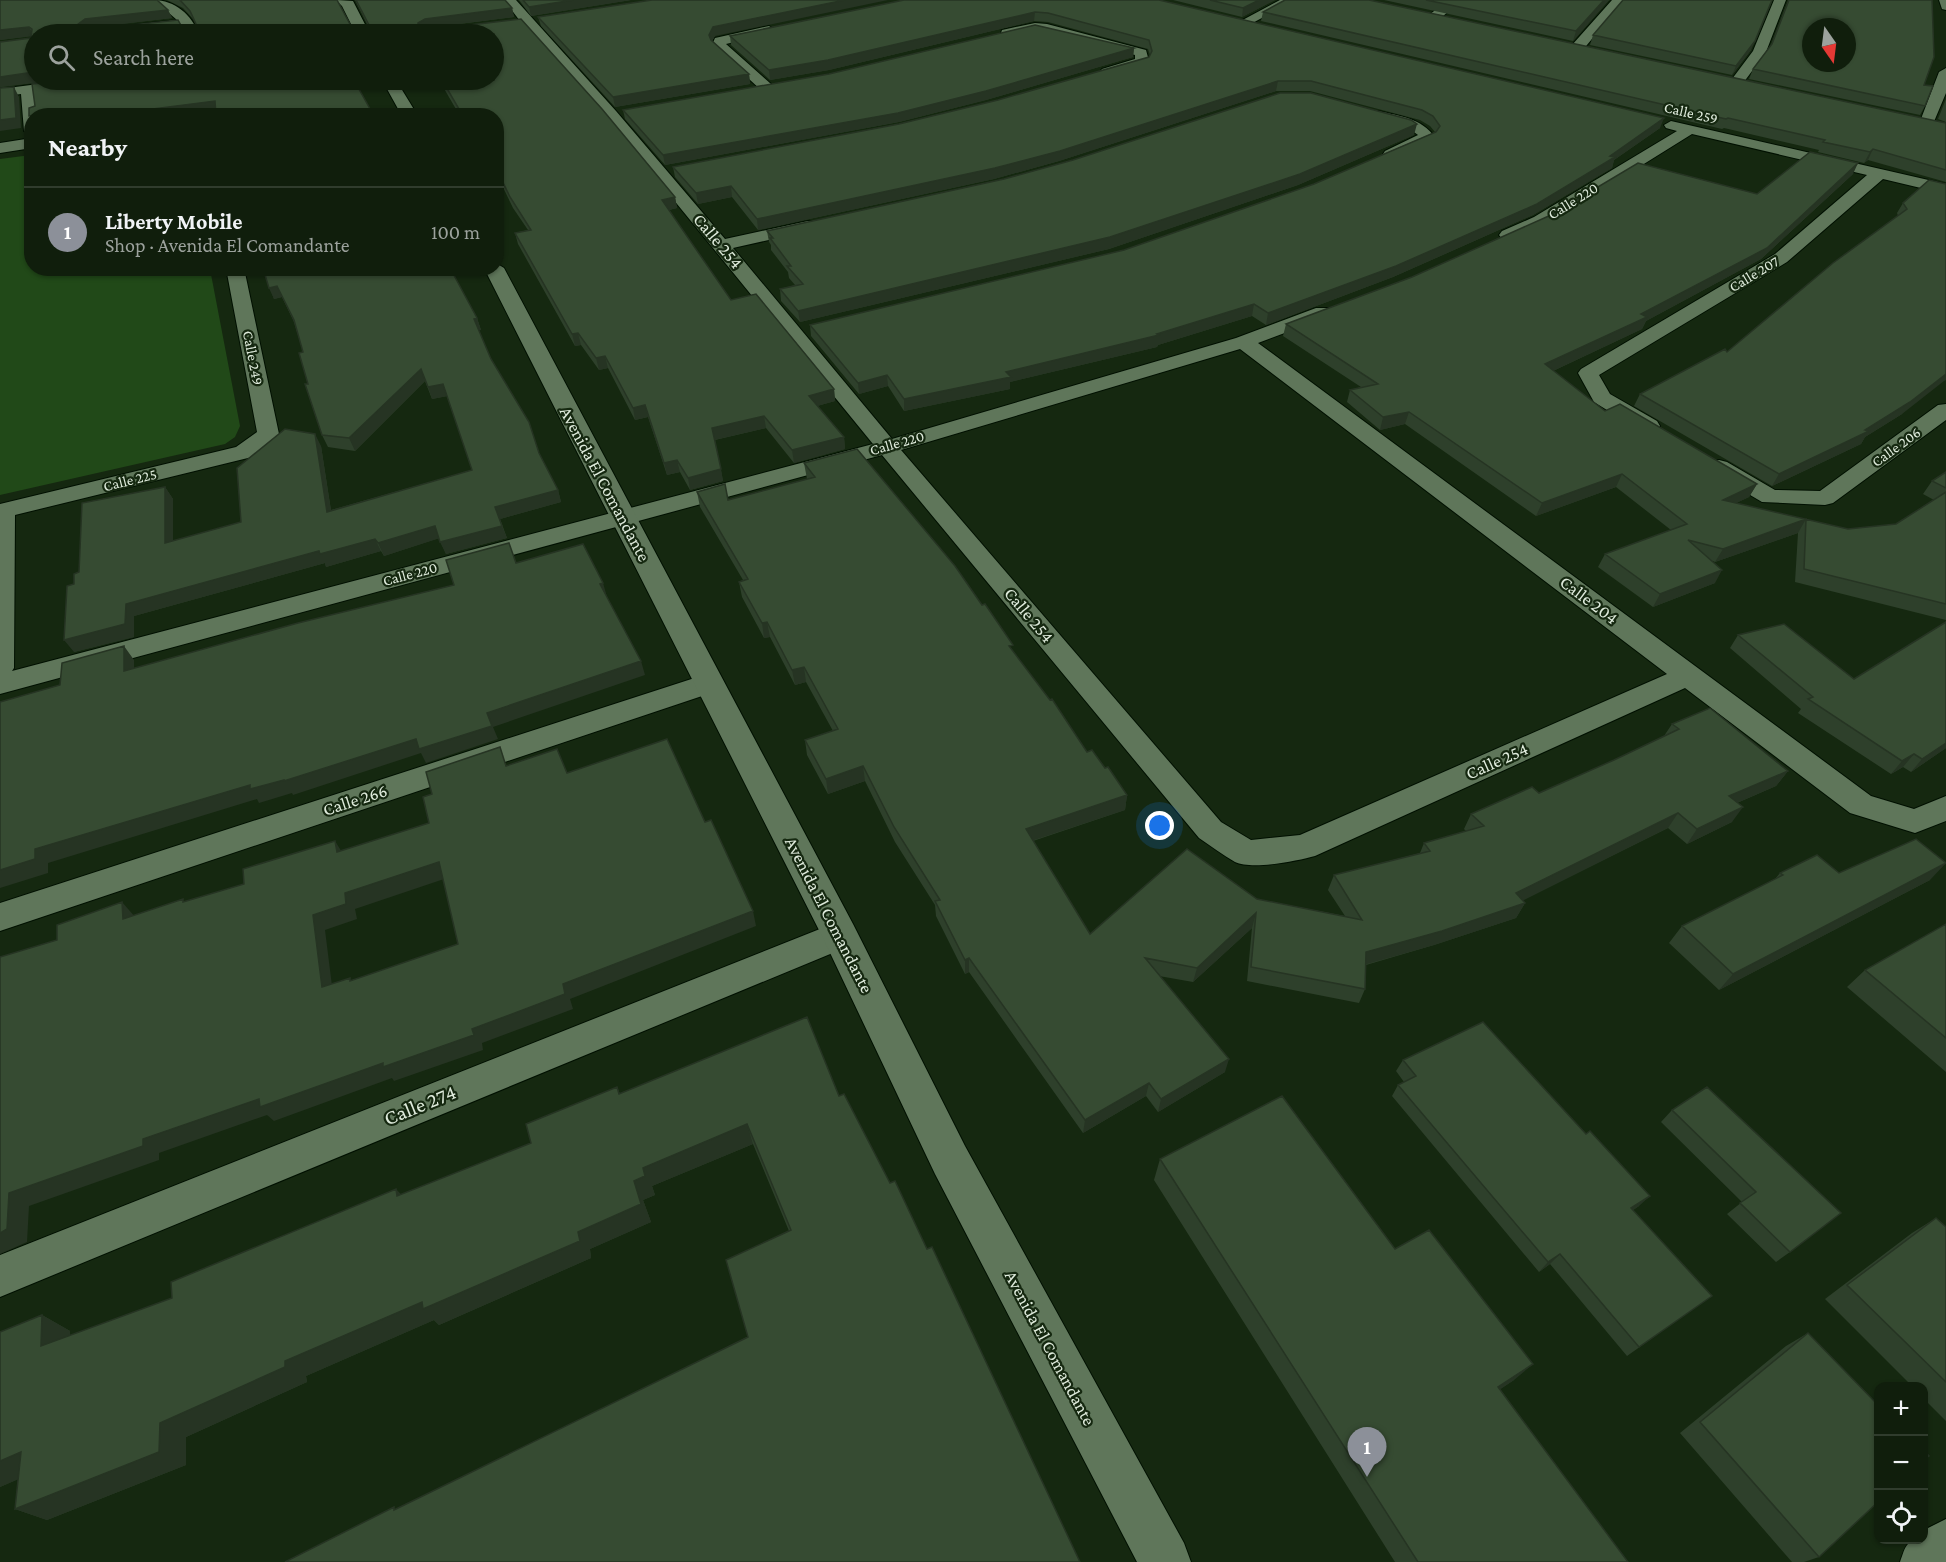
<!DOCTYPE html>
<meta charset="utf-8">
<style>
:root{--surface:#101e0c;--page:#1e2b1a;--text:#f1f3f6;--muted:#9ca29d;--line:#303c2d;--accent:#8c9099}
body{margin:0;font-family:"Crimson Pro",serif;background:var(--page);color:var(--text)}
.controls{position:absolute;right:18px;bottom:18px;display:grid;overflow:hidden;border-radius:12px;box-shadow:0 2px 4px #0004}
.controls button{width:54px;height:54px;display:grid;place-items:center;padding:0;border:0;border-bottom:2px solid var(--line);background:var(--surface);color:var(--text);font:30px sans-serif}
.compass{position:absolute;left:1802px;top:18px;width:54px;height:54px;border-radius:50%;background:var(--surface);box-shadow:0 2px 4px #0004;rotate:166deg}
.you{position:absolute;left:1160px;top:826px;width:21px;height:21px;margin:-15px;border:4px solid #fff;border-radius:50%;background:#1a73e8;box-shadow:0 0 0 9px #1a73e833}
.badge{display:grid;place-items:center;width:39px;height:39px;border-radius:50%;background:var(--accent);color:#fff;font-size:20px;font-weight:700}
.pin{position:absolute;translate:-50% -50px;filter:drop-shadow(0 2px 3px #0008)}
.pin::after{content:'';position:absolute;top:32px;width:21px;height:18px;background:inherit;clip-path:polygon(0 0,100% 0,50% 100%)}
.list{margin:0;padding:0;list-style:none}
h2{display:flex;justify-content:space-between;align-items:center;height:78px;margin:0;padding:0 24px;font-size:26px}
h2 small{font-size:20px;font-weight:400;color:var(--muted)}
.list li{display:grid;grid-template-columns:39px 1fr auto;gap:18px;align-items:center;box-sizing:border-box;height:90px;padding:0 24px;border-top:2px solid var(--line)}
.list b{display:block;font-size:22px;white-space:nowrap}
.list p{margin:0;font-size:20px;white-space:nowrap;color:var(--muted)}
.list em{font-size:20px;font-style:normal;color:var(--muted)}
.icon{flex:none;width:33px;height:33px;fill:none;stroke:currentColor;stroke-width:2;stroke-linecap:round;stroke-linejoin:round}
.map{position:relative;flex:none;width:1946px;height:1562px;overflow:hidden}
.search{position:absolute;background:var(--surface);box-shadow:0 2px 4px #0004;left:24px;top:24px;width:480px;height:66px;display:flex;align-items:center;gap:15px;box-sizing:border-box;padding:0 21px;border-radius:33px;color:var(--muted);font-size:22px}
.panel{position:absolute;background:var(--surface);box-shadow:0 2px 4px #0004;left:24px;top:108px;width:480px;height:168px;border-radius:24px}
.map>svg:first-child{display:block}
.green{fill:#214918}
.lines{fill:none;stroke-linecap:round;stroke-linejoin:round}
.minor-casing{stroke:#011000;stroke-width:2}
.tertiary-casing{stroke:#011000;stroke-width:2}
.minor{fill:#5f765a;fill-rule:evenodd}
.tertiary{fill:#5f765a;fill-rule:evenodd}
.wall{fill:#2e402b}
.shaded-wall{fill:#263423}
.building{fill:#364b32;stroke:#263423;stroke-width:1.5;fill-rule:evenodd}
.labels{text-anchor:middle;dominant-baseline:central;stroke-width:4.5;stroke-linejoin:round;paint-order:stroke}
.far-street-label{font-size:15px;fill:#dfebdc;stroke:#152810}
.street-label{font-size:18px;fill:#dfebdc;stroke:#152810}
.near-street-label{font-size:21px;fill:#dfebdc;stroke:#152810}
</style>
<div class="map">
<svg width="1946" height="1562" viewBox="0 0 1946 1562">
<rect width="100%" height="100%" fill="#152810"/>
<!-- green -->
<path class="green" d="M31,155L32,268L210,269L240,426L235,437L225,444L0,495V159Z"/>
<g class="lines">
<!-- minor casing -->
<g class="minor-casing">
<path id="minor" d="M154,0C174,0 193,15 198,34H186L183,26L117,34H84L90,30L177,20Z
M504,0H516L616,111L725,239L808,221L814,222L817,226L814,230L733,248L892,439L1236,338L1316,308H1330L1333,312L1330,316L1258,343L1871,796L1914,809L1946,796V821L1915,833L1850,813L1685,688L1315,856C1297,861 1252,870 1235,862C1223,855 1211,846 1199,838L882,455L0,694V504L236,447L257,432L226,268H244L279,434L252,457L15,515L14,668L12,671L873,444L606,117L523,25ZM1240,349L1667,674L1300,835L1251,840L1221,822L901,450Z
M1280,0H1295L1247,26L1243,27L1237,23Z
M1449,0H1463L1438,20H1430L1428,17L1430,14Z
M1612,0H1624L1582,51H1572L1570,48L1572,45Z
M1774,0H1786L1766,52L1741,86H1731L1729,83L1753,51Z
M1939,0H1946V10L1942,9Z
M1035,23L1047,24L1146,50L1149,61L1147,64L1107,76L1100,72L1102,69L1135,59V55L1047,32L1035,31L1007,37L1001,33L1002,30Z
M769,26L775,30L773,33L726,44L771,84L773,87L766,91L761,90L712,45L715,38Z
M1946,68V93L1933,124L1931,127H1921L1919,124L1939,72Z
M69,80H103L96,84L35,92L38,116H32V135L24,131L21,94L0,97V89Z
M1378,111C1400,116 1421,118 1435,137L1397,157H1385L1383,154L1385,151L1418,135L1407,127L1373,118L1371,115L1373,112Z
M1671,121L1946,184V194L1883,179L1787,262L1599,375L1610,394L1657,421L1660,426L1657,431L1649,433L1641,431L1594,402L1578,373L1581,369L1775,254L1867,175L1692,134L1546,225L1508,240L1502,239L1499,235L1502,231L1534,217L1677,131L1666,128L1664,125Z
M32,138V148L0,153V143Z
M1946,404V420L1833,503L1825,505L1762,502L1711,472L1708,467L1711,462L1719,460L1727,462L1775,490L1820,491L1938,405Z
M710,673L720,676L724,683L720,690L0,931V903Z
M840,921L852,925L857,935L852,945L0,1297V1255Z"/>
</g>
<!-- tertiary casing -->
<g class="tertiary-casing">
<path id="tertiary" d="M336,0L353,1L370,34H356L342,6Z
M382,80H396L418,116H402Z
M496,263L504,268L853,924L965,1146L1184,1543L1191,1562H1137L935,1174L823,938L484,268H496Z
M1946,1519V1562H1900C1906,1546 1905,1540 1924,1540V1530Z"/>
</g>
<!-- minor -->
<use href="#minor" class="minor"/>
<!-- tertiary -->
<use href="#tertiary" class="tertiary"/>
</g>
<!-- wall -->
<path class="wall" d="M0,0H157L168,10L172,18L94,27H113L178,20L182,27H194L196,25L194,20L183,8L167,0H337L351,26H368L355,0H505L512,8L514,17L435,27H453L521,19L602,109L675,197L677,208L669,210L731,300L756,294L834,389L835,401L817,406L844,437L845,449L794,463L766,428L715,440L723,481L690,490L680,472L667,475L648,417L635,420L608,368L599,370L581,345L575,346L518,244L515,233L528,230L513,208L496,173V116H460L439,80H494V34H34V80H56L0,87V42L31,38V36L0,40Z
M519,0H631L531,16Z
M1159,0L1660,128L1614,160L1612,168L1533,215L1393,277L1266,325L1252,316L1158,345L1157,347L1010,382V389L904,411L888,386L859,394L811,336L810,325L1124,250L1314,184L1435,132L1430,126L1420,120L1310,91H1276L1059,161L994,179L758,230L732,197L698,204L675,177L673,167L899,124L998,100L1149,57L1150,55L1148,49L1048,22L1034,21L829,70L770,80L731,45L730,36Z
M1173,0H1275L1242,17Z
M1384,0H1609L1573,41Z
M1788,0H1932L1924,85L1925,106L1920,115L1749,79L1753,69L1771,45L1788,1Z
M1263,12L1946,123V182L1868,160L1864,163L1818,152L1819,150L1724,128L1722,129L1261,21Z
M538,17L715,36L712,41L749,74L750,84L615,107L541,26Z
M1593,35L1751,50L1732,75L1590,45Z
M1134,48L1133,57L986,100L899,122L665,165L625,119L623,110Z
M1946,99V122L1938,119Z
M1414,135L1298,185L1109,249L800,322L781,301L780,289L795,285L789,278L788,272L771,250V245L769,242L767,231Z
M1853,174L1761,259L1646,321L1642,329L1553,371L1605,411L1757,484L1749,497L1736,503L1848,529L1896,524L1934,500L1923,494L1932,481L1946,472V620L1795,582L1798,533L1715,562L1713,561L1715,583L1653,607L1598,567L1605,554L1671,530L1616,487L1536,516L1405,424L1380,430L1347,402L1350,390L1361,387L1283,336L1286,324L1757,194Z
M1946,184L1902,414L1865,437L1861,444L1772,486L1634,406L1640,394L1727,352L1898,216L1897,213L1903,203Z
M263,268L477,318L481,330H478L491,359L558,490L561,502L500,519L507,538L446,554L439,538L384,556L381,551L326,567L325,563L134,616V637L74,652V584L79,572L165,487L173,499V541L241,522L321,446L331,510L472,470L447,396L432,399L425,381L355,451L328,447L322,435L308,384L303,352L294,322L282,297L274,299Z
M804,463L1013,651L1087,752L1105,768L1127,795L1125,810L1033,841L1090,934L1257,899L1345,916L1328,890L1334,875L1420,853L1424,843L1466,831L1464,829L1471,814L1539,793L1614,760L1664,736L1672,724L1788,771L1776,786L1737,803L1732,822L1687,844L1668,828L1522,900L1525,903L1516,918L1434,945L1366,965L1365,989L1359,1003L1247,981L1252,928L1193,982L1159,976L1225,1072L1158,1112L1146,1096L1083,1133L969,972L965,974L936,916L935,905L895,842L865,781L828,794L807,755L805,740L833,731L806,682L795,685L770,637L764,638L742,597L739,582L743,580L700,507L697,492L728,500L807,479Z
M1738,635L1854,679L1946,748L1911,772L1903,767L1891,774L1798,713L1801,709L1730,648Z
M1780,873H1839L1930,880L1719,990L1669,943L1682,926L1775,879Z
M1946,924V1072L1847,987L1865,970Z
M1403,1060L1639,1206L1633,1210L1712,1296L1627,1356L1550,1264L1539,1272L1392,1096L1398,1085L1404,1082L1396,1071Z
M617,1087L620,1094L839,1096L927,1249L396,1509L748,1337L789,1231L753,1144L652,1186L655,1195L643,1200L651,1222L590,1249L591,1258L439,1325L434,1320L306,1376L307,1382L186,1437V1465L47,1520L15,1509L18,1479L0,1487V1332L42,1315L70,1331V1336L172,1298L402,1195L531,1143Z
M1707,1087L1790,1252L1776,1262L1727,1214L1742,1202L1661,1122L1672,1110Z
M1160,1159L1395,1249L1514,1380L1500,1389L1628,1562H1395L1154,1180Z
M1936,1218L1946,1227V1421L1923,1398V1386H1912L1825,1299L1912,1233Z
M1808,1333L1819,1557L1804,1562H1792L1680,1433L1786,1346Z"/>
<!-- shaded-wall -->
<path class="shaded-wall" d="M573,0H631L531,16L529,7Z
M845,0H888L715,36L710,44L709,35L713,27Z
M1259,0H1275L1242,17L1243,8Z
M1604,0H1609L1573,41L1576,31Z
M512,8L514,17L428,28L418,27V23L425,19Z
M168,10L172,18L90,28L82,34L77,25L85,19Z
M1035,12L1034,21L829,70L770,80L769,70Z
M29,27L34,36L0,40V30Z
M1755,41L1751,50L1732,75L1736,66Z
M1134,48L1133,57L986,100L899,122L665,165L663,155Z
M34,72V80H56L0,87V77Z
M749,74L750,84L615,107L613,97Z
M358,80H367L368,84L358,91L355,82Z
M1278,81L1276,91L1059,161L994,179L758,230L757,219Z
M14,87L19,97L21,128L0,131V120Z
M215,101L219,111L182,116H98Z
M64,112L66,116H35Z
M1664,118L1660,128L1614,160L1612,168L1533,215L1393,277L1266,325L1268,313L1610,156Z
M1417,124L1414,135L1298,185L1109,249L800,322L798,311Z
M1873,149L1868,160L1864,163L1870,152Z
M1858,163L1853,174L1761,259L1646,321L1642,329L1540,377L1545,364L1641,314Z
M731,186L732,197L698,204L696,193Z
M675,197L677,208L664,211L662,200Z
M277,286L282,297L274,299L269,288Z
M1254,304L1252,316L1158,345L1157,347L1010,382V389L904,411V399L1006,372L1157,334Z
M477,318L481,330L477,331L474,319Z
M578,333L581,345L575,346L572,334Z
M605,356L608,368L599,370L596,358Z
M421,369L425,381L355,451L349,438Z
M1946,374V380L1944,381L1902,414L1865,437L1861,444L1772,486L1779,474L1865,430Z
M887,375L888,386L859,394L858,383Z
M443,384L448,396L432,399L428,387Z
M834,389L835,401L810,408L809,396Z
M645,405L648,417L635,420L633,408Z
M1409,412L1405,424L1380,430L1383,417Z
M764,416L766,428L714,440L712,428Z
M315,434L321,446L333,524L327,512Z
M844,437L845,449L794,463L792,450Z
M677,460L680,472L667,475L664,463Z
M721,469L723,481L690,490L688,478Z
M1622,474L1616,487L1536,516L1542,503Z
M1757,484L1749,497L1715,513L1723,500Z
M165,487L173,499V556L165,543Z
M558,490L561,502L500,519L495,507Z
M1806,519L1798,533L1715,562L1723,549Z
M435,526L440,538L384,556L378,543Z
M502,526L507,538L446,554L440,542Z
M375,539L381,551L326,567L325,563L134,616V637L74,652L64,640L126,604L319,551Z
M1722,570L1715,583L1653,607L1660,594Z
M603,583L607,597L600,584Z
M767,622L770,637L764,638L762,623Z
M124,646L134,660V684L124,671Z
M641,661L645,675L493,727L498,739L426,763L421,753L293,795L292,793L259,803L257,799L48,863V873L0,888V870L35,849L487,713Z
M804,667L806,682L795,685L792,670Z
M1946,743V748L1911,772L1922,759Z
M1914,754L1903,767L1891,774L1902,761Z
M863,766L865,781L828,794L826,779Z
M1788,771L1776,786L1718,811L1729,796Z
M1127,795L1125,810L1025,843L1026,829Z
M1743,807L1732,822L1687,844L1697,829Z
M1678,813L1668,828L1508,908L1516,893Z
M335,841L345,857L337,852Z
M439,862L447,878L355,909L357,919L325,930L334,1002L322,987L313,915L345,893Z
M1946,863L1930,880L1719,990L1733,974Z
M122,902L136,918L123,919Z
M1525,903L1516,918L1434,945L1360,966L1366,952Z
M753,911L756,926L570,999L573,1009L482,1043L483,1050L394,1081L392,1078L274,1121L267,1115L159,1153V1160L29,1206L27,1242L0,1254V1233L9,1193L143,1139L259,1099L472,1029L563,984Z
M1256,913L1252,928L1193,982L1197,968Z
M969,958V972L965,974V960Z
M1229,1059L1225,1072L1158,1112L1161,1099Z
M1149,1083L1146,1096L1083,1133L1085,1120Z
M747,1124L753,1144L652,1186L655,1195L643,1200L651,1222L590,1249L591,1258L439,1325L434,1320L306,1376L307,1382L186,1437V1465L47,1520L15,1509L160,1423L285,1361L578,1232L634,1181L643,1168Z
M396,1189L413,1207L397,1196Z
M1650,1196L1639,1206L1620,1219L1631,1208Z
M1560,1254L1550,1264L1539,1272L1548,1262Z
M42,1315L70,1331L69,1362L41,1346Z
M1533,1364L1514,1380L1480,1403L1498,1387Z
M21,1452L52,1465L0,1487V1461Z"/>
<!-- building -->
<path class="building" d="M0,0H157L168,10L85,19L77,25L80,27H113L178,20L182,27H194L196,24L190,11L180,0H337L351,26L369,25L356,0H505L512,8L425,19L418,23V27H453L521,19L602,109L675,197L662,200L731,300L756,294L834,389L809,396L844,437L792,450L764,416L712,428L721,469L688,478L677,460L664,463L645,405L633,408L605,356L596,358L578,333L572,334L515,233L531,230L510,197L496,168V116H463L442,80H494V34H34V72L0,77V42L31,38L32,29L29,27L0,30Z
M523,0H573L529,7Z
M652,0H845L713,27L709,35L711,40L749,74L613,97L538,17Z
M904,0H1159L1664,118L1610,156L1615,157L1537,204L1396,266L1268,313L1254,304L1157,334L1159,335L1006,372L1011,377L904,399L887,375L858,383L810,325L1124,250L1314,184L1436,132L1440,126L1433,116L1422,110L1311,81H1278L1060,151L995,168L757,219L731,186L696,193L673,167L899,124L998,100L1149,57L1152,51L1149,40L1048,13L1035,12L828,60L769,70L730,36Z
M1210,0H1259L1243,8Z
M1285,0H1369L1946,123V170L1873,149L1870,152L1823,142L1825,140L1728,118L1726,119L1263,12Z
M1426,0H1604L1576,31Z
M1623,0H1772L1755,41L1736,66L1593,35Z
M1789,0H1932L1934,57L1924,85L1933,86L1925,106L1753,69L1772,44ZM1811,27H1847V63H1811Z
M1035,25L1134,48L986,91L898,113L663,155L623,110L829,74Z
M70,80H358L355,82L374,116H216L215,101L98,116H64V112L29,116V108L35,106L32,84Z
M14,87L16,118L0,120V88Z
M1280,93H1311L1411,120L1417,124L1300,174L1110,237L798,311L780,289L803,284L787,266H791L770,238H773L767,231L1004,179L1073,160Z
M1810,152L1858,163L1767,248L1641,314L1647,317L1545,364L1605,411L1620,404L1757,484L1723,500L1848,529L1896,524L1946,492V604L1804,569L1806,519L1723,549L1688,540L1722,570L1660,594L1605,554L1687,524L1622,474L1542,503L1409,412L1383,417L1350,390L1378,384L1286,324L1412,277L1551,215L1638,163L1757,194Z
M1929,180L1946,184V374L1910,402L1865,430L1869,431L1779,474L1640,394L1725,349L1727,352L1833,263L1907,209L1903,203Z
M263,268H450L477,318L474,319L491,359L529,422L539,453L558,490L495,507L502,526L440,542L435,526L378,543L375,539L320,554L319,551L126,604L125,624L64,640L67,586L74,584V574L79,572L82,503L165,487V543L241,522L237,468L285,429L315,434L327,512L472,470L443,384L428,387L421,369L349,438L322,435L305,384H308L299,353L303,352L294,320L277,286L269,288Z
M857,449L955,566L982,605L985,604L1013,645L1009,646L1050,700L1052,699L1087,752L1092,750L1105,768L1108,767L1127,795L1026,829L1090,934L1187,849L1257,899L1362,920L1334,875L1430,851L1424,843L1484,826L1471,814L1532,787L1539,793L1614,760L1679,729L1672,724L1710,708L1788,771L1729,796L1743,807L1697,829L1678,813L1516,893L1525,903L1442,931L1366,952L1365,989L1251,967L1256,913L1197,968L1145,958L1229,1059L1161,1099L1149,1083L1085,1120L969,958L965,960L935,901L940,900L894,827L863,766L826,779L805,740L838,729L804,667L792,670L767,622L762,623L739,582L748,579L697,492L725,484L728,500L815,477L804,463Z
M1946,472V488L1932,481Z
M509,543L516,563L583,544L603,583L600,584L641,661L487,713L492,726L419,749L416,739L284,781V780L250,789V785L35,849V859L0,870V702L60,685L62,663L124,646V671L298,623L454,585L446,560Z
M1946,622V743L1922,759L1914,754L1902,761L1808,699L1813,697L1738,635L1784,624L1854,679Z
M667,739L705,822L711,820L753,911L563,984L565,994L472,1029L474,1035L383,1067V1063L260,1107L259,1099L143,1139V1146L9,1193L7,1229L0,1233V957L57,940V925L122,902L123,919L183,899V902L244,884L243,869L335,841L337,852L429,823L423,797L432,794L426,772L500,747L506,766L557,749L567,773ZM439,862L458,944L350,981V978L322,987L313,915L346,904L345,893Z
M1916,839L1946,863L1733,974L1682,926L1783,875L1780,873L1817,855L1839,873Z
M1946,924V1038L1865,970Z
M807,1017L839,1096L844,1094L890,1183L895,1181L927,1249L932,1247L1080,1562H285L394,1507V1510L748,1337L726,1260L791,1230L747,1124L643,1168L645,1176L634,1181L641,1204L578,1232L580,1241L423,1309L422,1302L285,1361V1367L160,1423L159,1452L15,1509L21,1452L0,1461V1332L42,1315L41,1346L172,1298L171,1282L396,1189L397,1196L531,1143L526,1124L617,1087L619,1094Z
M1483,1022L1586,1134L1590,1131L1650,1196L1631,1208L1712,1296L1639,1347L1560,1254L1548,1262L1398,1085L1416,1076L1403,1060Z
M1707,1087L1841,1213L1790,1252L1740,1203L1756,1192L1672,1110Z
M1282,1096L1395,1249L1429,1230L1533,1364L1498,1387L1628,1562H1418L1160,1159Z
M1936,1218L1946,1227V1382L1847,1285Z
M1808,1333L1878,1405V1502L1819,1557L1700,1422Z
M1923,1450L1929,1456L1923,1460Z"/>
<g class="labels">
<!-- far-street labels -->
<g class="far-street-label">
<text transform="translate(1691 113) rotate(13)">Calle 259</text>
<text transform="translate(1573 201) rotate(-32)">Calle 220</text>
<text transform="translate(1754 274) rotate(-31)">Calle 207</text>
<text transform="translate(253 358) rotate(79)">Calle 249</text>
<text transform="translate(897 443) rotate(-16)">Calle 220</text>
<text transform="translate(1896 447) rotate(-36)">Calle 206</text>
<text transform="translate(130 480) rotate(-14)">Calle 225</text>
<text transform="translate(410 574) rotate(-15)">Calle 220</text>
</g>
<!-- street labels -->
<g class="street-label">
<text transform="translate(718 241) rotate(50)">Calle 254</text>
<text transform="translate(605 484) rotate(62)">Avenida El Comandante</text>
<text transform="translate(1589 600) rotate(37)">Calle 204</text>
<text transform="translate(1029 615) rotate(50)">Calle 254</text>
<text transform="translate(1497 761) rotate(-24)">Calle 254</text>
<text transform="translate(355 800) rotate(-18)">Calle 266</text>
<text transform="translate(829 915) rotate(63)">Avenida El Comandante</text>
<text transform="translate(1050 1348) rotate(62)">Avenida El Comandante</text>
</g>
<!-- near-street labels -->
<g class="near-street-label">
<text transform="translate(420 1105) rotate(-22)">Calle 274</text>
</g>
</g>
</svg>
<div class="controls">
<button>+</button>
<button>−</button>
<button><svg class="icon" aria-label="locate" viewBox="0 0 24 24"><circle cx="12" cy="12" r="6"/><path d="M12 2v4M12 18v4M2 12h4M18 12h4"/></svg></button>
</div>
<svg class="compass" viewBox="-18 -18 36 36"><path d="M0-13l5 13h-10z" fill="#e53935"/><path d="M0 13l5-13h-10z" fill="#9ca29d"/></svg>
<div class="you"></div>
<div class="pin badge" style="left:1367px;top:1477px">1</div>
<div class="search"><svg class="icon" aria-label="search" viewBox="0 0 24 24"><circle cx="10" cy="10" r="6"/><path d="M15 15l6 6"/></svg>Search here</div>
<section class="panel">
<h2>Nearby<small></small></h2>
<ul class="list">
<li><span class="badge">1</span><div><b>Liberty Mobile</b><p>Shop · Avenida El Comandante</p></div><em>100 m</em></li>
</ul>
</section>
</div>
